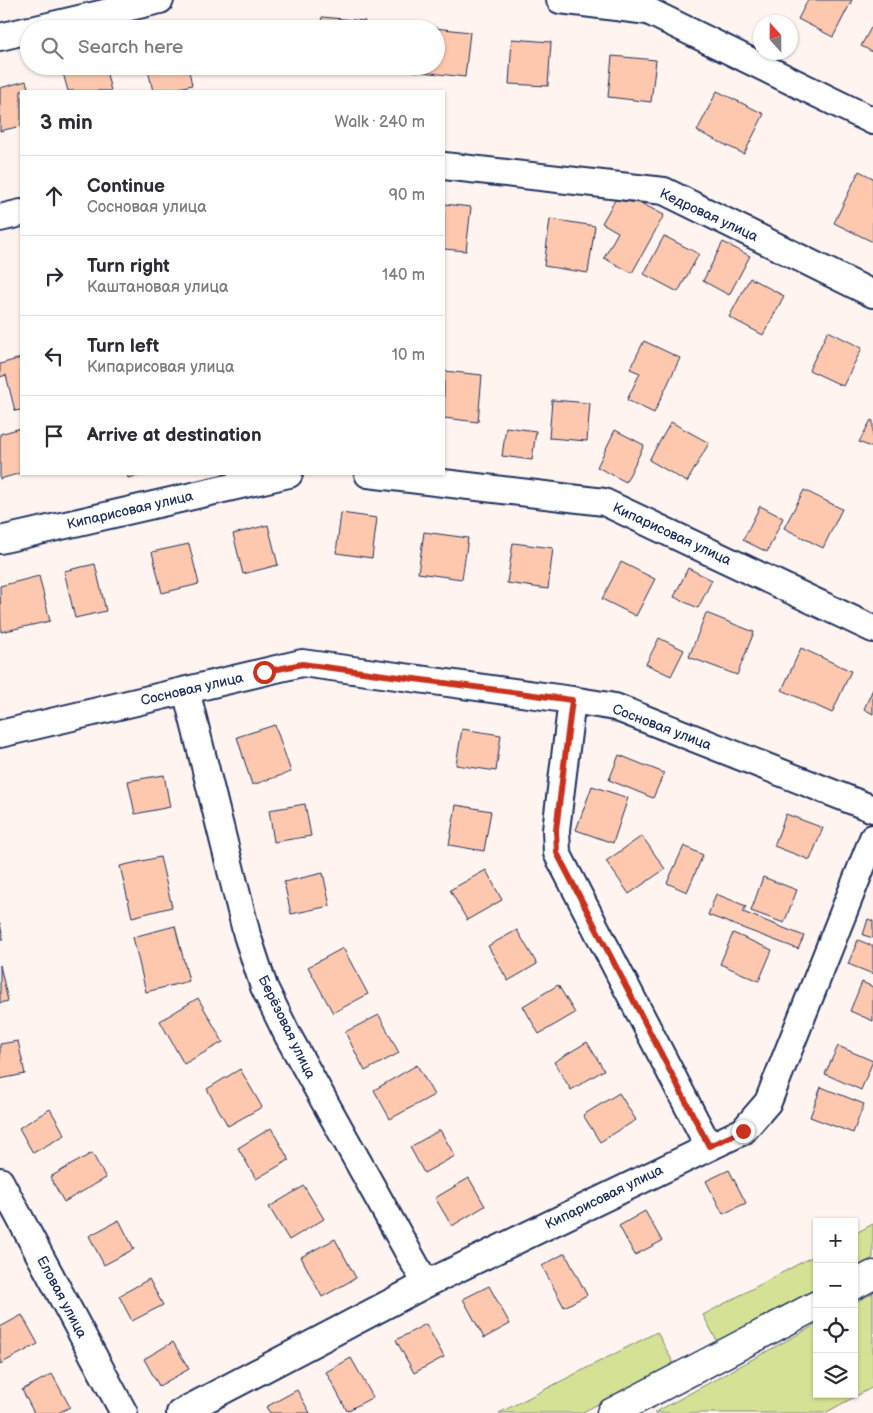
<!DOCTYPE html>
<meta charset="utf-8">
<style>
:root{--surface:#fff;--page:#f2f2f3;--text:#2b2b33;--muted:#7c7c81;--line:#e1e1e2}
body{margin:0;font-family:"Balsamiq Sans",sans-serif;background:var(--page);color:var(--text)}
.controls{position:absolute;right:15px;bottom:15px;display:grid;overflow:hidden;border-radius:0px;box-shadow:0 1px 4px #0004}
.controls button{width:45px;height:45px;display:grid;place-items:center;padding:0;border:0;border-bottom:1px solid var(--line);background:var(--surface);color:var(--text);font:25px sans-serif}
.compass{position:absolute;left:753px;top:15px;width:45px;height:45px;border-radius:50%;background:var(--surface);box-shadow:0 1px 4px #0004;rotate:339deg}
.stop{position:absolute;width:15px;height:15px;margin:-11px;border:4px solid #c8321e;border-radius:50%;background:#fff}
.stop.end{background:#c8321e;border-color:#fff;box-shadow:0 1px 5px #0008}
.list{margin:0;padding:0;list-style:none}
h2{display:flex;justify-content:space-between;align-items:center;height:65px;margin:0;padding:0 20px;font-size:21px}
h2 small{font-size:16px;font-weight:400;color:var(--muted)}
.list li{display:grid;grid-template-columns:32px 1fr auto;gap:15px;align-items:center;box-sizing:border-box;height:80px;padding:0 20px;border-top:1px solid var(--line)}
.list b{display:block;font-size:19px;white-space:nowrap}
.list p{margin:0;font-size:16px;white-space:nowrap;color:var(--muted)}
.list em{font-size:16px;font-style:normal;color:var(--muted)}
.icon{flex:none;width:28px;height:28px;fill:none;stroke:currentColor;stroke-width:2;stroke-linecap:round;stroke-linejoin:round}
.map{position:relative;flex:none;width:873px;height:1413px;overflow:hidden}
.search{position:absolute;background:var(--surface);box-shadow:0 1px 4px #0004;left:20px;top:20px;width:425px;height:55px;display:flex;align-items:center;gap:12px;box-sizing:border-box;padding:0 18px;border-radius:28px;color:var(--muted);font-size:19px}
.panel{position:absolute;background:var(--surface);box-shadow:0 1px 4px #0004;left:20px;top:90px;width:425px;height:385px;border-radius:0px}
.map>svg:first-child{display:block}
.green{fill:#d5e295;stroke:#78887a}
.building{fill:#fdc8ae;stroke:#1b2f5e}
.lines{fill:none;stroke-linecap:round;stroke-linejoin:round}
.minor-casing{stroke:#1b2f5e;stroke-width:30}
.tertiary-casing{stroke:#1b2f5e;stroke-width:31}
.minor{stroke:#fff;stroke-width:26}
.tertiary{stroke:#fff;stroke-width:28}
.route{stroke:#c8321e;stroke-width:6}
.labels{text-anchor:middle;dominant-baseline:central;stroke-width:5;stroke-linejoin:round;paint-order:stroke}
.street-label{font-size:14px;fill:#1b2f5e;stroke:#fff}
</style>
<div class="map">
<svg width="873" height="1413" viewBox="0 0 873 1413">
<rect width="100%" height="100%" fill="#fff4ef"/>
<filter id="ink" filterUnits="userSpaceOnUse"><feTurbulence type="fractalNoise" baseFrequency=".02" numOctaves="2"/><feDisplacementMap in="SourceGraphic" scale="10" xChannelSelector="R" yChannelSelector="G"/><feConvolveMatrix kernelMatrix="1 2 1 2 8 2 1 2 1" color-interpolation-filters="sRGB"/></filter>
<g filter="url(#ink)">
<!-- green -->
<path class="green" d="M873,1224V1258L854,1268V1234Z
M817,1254V1288L717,1341L703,1315Z
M873,1293V1387L825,1413H654L817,1324V1394H854V1303Z
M657,1332L674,1364L581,1413H499Z"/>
<!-- building -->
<path class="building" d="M808,0H852L833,37L798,19Z
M322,17L365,21L364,29H320Z
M873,24V52L861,46Z
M417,26L470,32L465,77L412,71L413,66H436V29H417Z
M512,39L551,42L548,86L509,84Z
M612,56L656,60L651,102L608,97Z
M88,66H105L111,91H68L63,73Z
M147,66H188L192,85L167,91H153Z
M238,66H268L240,73Z
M26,81L29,91H21V126L0,131V88Z
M717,91L764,114L744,154L697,131Z
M859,171L873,178V242L834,223Z
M615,200L641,203L664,215L632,273L604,258L618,232L602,223Z
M444,204L471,207L466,251L444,249Z
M550,219L595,226L588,273L544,266Z
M664,236L699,254L678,292L644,274Z
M723,242L750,256L729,295L703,281Z
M750,278L784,296L763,335L729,317Z
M828,331L862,348L843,386L809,370Z
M644,341L680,358L654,413L627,400L640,373L630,369Z
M21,358V410L15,411L6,375L0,377V364Z
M444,371L482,375L478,422L444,418Z
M552,400L590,403L587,441L549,438Z
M871,420L873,421V448L859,442Z
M671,422L709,443L687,482L649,460Z
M506,427L536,431L532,460L502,456Z
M21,428V473L0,479V434Z
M615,430L644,445L626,482L597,467Z
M127,474H148L128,478Z
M804,490L842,509L823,548L784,528Z
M760,506L783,518L767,552L743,540Z
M341,513L377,518L372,558L336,553Z
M268,525L278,565L243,574L233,534Z
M424,532L468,538L462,579L418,573Z
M513,543L553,548L548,589L507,583Z
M189,544L199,584L162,593L152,552Z
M621,562L655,579L636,616L602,599Z
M95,564L106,611L75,618L64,571Z
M688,568L712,580L698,608L674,597Z
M39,576L50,621L1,632L0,586Z
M706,613L754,632L737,675L689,657Z
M659,638L684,650L671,676L646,664Z
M801,648L851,671L832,713L782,690Z
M873,689V714L864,709Z
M275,725L291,772L252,785L237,737Z
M462,729L501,735L496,771L456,765Z
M619,755L664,773L653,798L609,780Z
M164,775L170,807L135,814L128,781Z
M592,786L628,798L613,843L576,830Z
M305,804L311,836L274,842L269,810Z
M456,805L491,811L484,851L449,845Z
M786,814L823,828L810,860L774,846Z
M642,836L665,869L629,894L606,861Z
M684,846L703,855L687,892L667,883Z
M160,857L172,907L132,917L120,866Z
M486,870L502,900L467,920L450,890Z
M323,873L330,906L291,914L284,882Z
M763,877L797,890L784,923L751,911Z
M716,894L746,906L743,912L804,936L798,949L708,915Z
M868,919L873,921V938L863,935Z
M0,923L3,939H0Z
M175,926L189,981L146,992L133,937Z
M517,930L537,964L508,981L488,946Z
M733,933L772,950L759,981L720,964Z
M858,940L873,946V974L848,964Z
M343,948L368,994L333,1013L308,967Z
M0,965L8,1001L0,1003Z
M862,982L873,987V1021L850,1011Z
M558,985L575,1013L539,1034L523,1006Z
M198,998L223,1042L184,1064L160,1021Z
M379,1015L399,1053L365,1071L345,1032Z
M18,1041L25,1074L0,1079V1044Z
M587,1042L604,1070L571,1090L554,1062Z
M838,1046L873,1061L861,1090L825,1074Z
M417,1065L434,1095L390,1119L374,1090Z
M240,1069L262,1107L228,1126L207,1089Z
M821,1087L864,1104L853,1133L810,1117Z
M619,1093L636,1120L600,1142L583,1115Z
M50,1109L65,1135L33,1153L19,1128Z
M271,1128L289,1160L256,1179L238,1148Z
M440,1130L455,1156L424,1173L410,1147Z
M92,1153L106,1178L64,1202L50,1177Z
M729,1170L746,1203L723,1214L706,1181Z
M469,1178L485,1206L452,1226L435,1198Z
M304,1186L324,1219L289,1240L269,1207Z
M645,1211L662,1241L635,1255L619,1226Z
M119,1220L134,1249L104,1265L89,1236Z
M335,1239L356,1278L322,1297L301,1257Z
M565,1253L587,1295L564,1307L542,1266Z
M149,1279L163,1305L132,1321L119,1296Z
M489,1286L510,1324L484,1338L463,1299Z
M22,1315L38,1344L0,1364V1327Z
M426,1324L444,1357L414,1373L396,1340Z
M173,1342L189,1369L159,1386L144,1359Z
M351,1358L373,1397L347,1411L326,1372Z
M52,1374L70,1407L58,1413H34L22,1390Z
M297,1390L310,1413H270L266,1407Z"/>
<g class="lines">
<!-- minor casing -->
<g class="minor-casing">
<path id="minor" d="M560,0L648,11L873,121
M36,29L160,0
M0,37L29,30
M444,166L664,191L873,294
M0,218L21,213
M368,474L604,502L873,629
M0,540L289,474
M186,690L247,935L264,987L288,1036L426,1284
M572,700L556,830L557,853L709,1147
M0,734L302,663L572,700L615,707L873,809
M0,1181L124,1413
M180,1413L426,1284L743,1131L768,1102L873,838"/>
</g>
<!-- tertiary casing -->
<g class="tertiary-casing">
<path id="tertiary" d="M854,1285L873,1275
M611,1413L817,1305"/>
</g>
<!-- minor -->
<use href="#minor" class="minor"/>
<!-- tertiary -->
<use href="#tertiary" class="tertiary"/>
</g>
</g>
<g class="lines" filter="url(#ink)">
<!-- route -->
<path class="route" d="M264,672L302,664L572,700L556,830L557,853L709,1146L743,1131"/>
</g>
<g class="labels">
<!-- street labels -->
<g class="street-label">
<text transform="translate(709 215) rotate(25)">Кедровая улица</text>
<text transform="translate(130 510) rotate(-13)">Кипарисовая улица</text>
<text transform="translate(672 534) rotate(25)">Кипарисовая улица</text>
<text transform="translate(192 689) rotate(-13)">Сосновая улица</text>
<text transform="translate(662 727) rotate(21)">Сосновая улица</text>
<text transform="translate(287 1027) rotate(64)">Берёзовая улица</text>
<text transform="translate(604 1197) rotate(-26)">Кипарисовая улица</text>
<text transform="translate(62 1297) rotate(62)">Еловая улица</text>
</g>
</g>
</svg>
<div class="controls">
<button>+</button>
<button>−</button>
<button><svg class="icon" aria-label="locate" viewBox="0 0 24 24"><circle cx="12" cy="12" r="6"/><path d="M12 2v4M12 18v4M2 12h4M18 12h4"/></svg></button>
<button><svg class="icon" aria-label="layers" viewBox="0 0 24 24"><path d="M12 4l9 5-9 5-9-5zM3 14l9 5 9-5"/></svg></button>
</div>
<svg class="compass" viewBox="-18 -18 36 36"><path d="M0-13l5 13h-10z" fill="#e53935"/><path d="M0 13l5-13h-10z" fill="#7c7c81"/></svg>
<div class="stop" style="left:264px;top:672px"></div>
<div class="stop end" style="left:743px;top:1131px"></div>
<div class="search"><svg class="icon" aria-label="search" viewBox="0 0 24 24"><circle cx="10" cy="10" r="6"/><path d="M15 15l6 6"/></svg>Search here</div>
<section class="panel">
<h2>3 min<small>Walk · 240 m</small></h2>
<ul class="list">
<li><svg class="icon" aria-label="ahead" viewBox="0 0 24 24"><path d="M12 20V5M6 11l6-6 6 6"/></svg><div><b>Continue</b><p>Сосновая улица</p></div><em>90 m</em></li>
<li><svg class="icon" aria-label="right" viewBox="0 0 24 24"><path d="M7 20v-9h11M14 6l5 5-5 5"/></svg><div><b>Turn right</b><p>Каштановая улица</p></div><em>140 m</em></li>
<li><svg class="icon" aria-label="left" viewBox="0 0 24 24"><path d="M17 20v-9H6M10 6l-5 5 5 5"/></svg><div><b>Turn left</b><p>Кипарисовая улица</p></div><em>10 m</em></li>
<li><svg class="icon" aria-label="arrive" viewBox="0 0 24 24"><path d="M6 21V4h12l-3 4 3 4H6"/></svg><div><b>Arrive at destination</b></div></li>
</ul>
</section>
</div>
